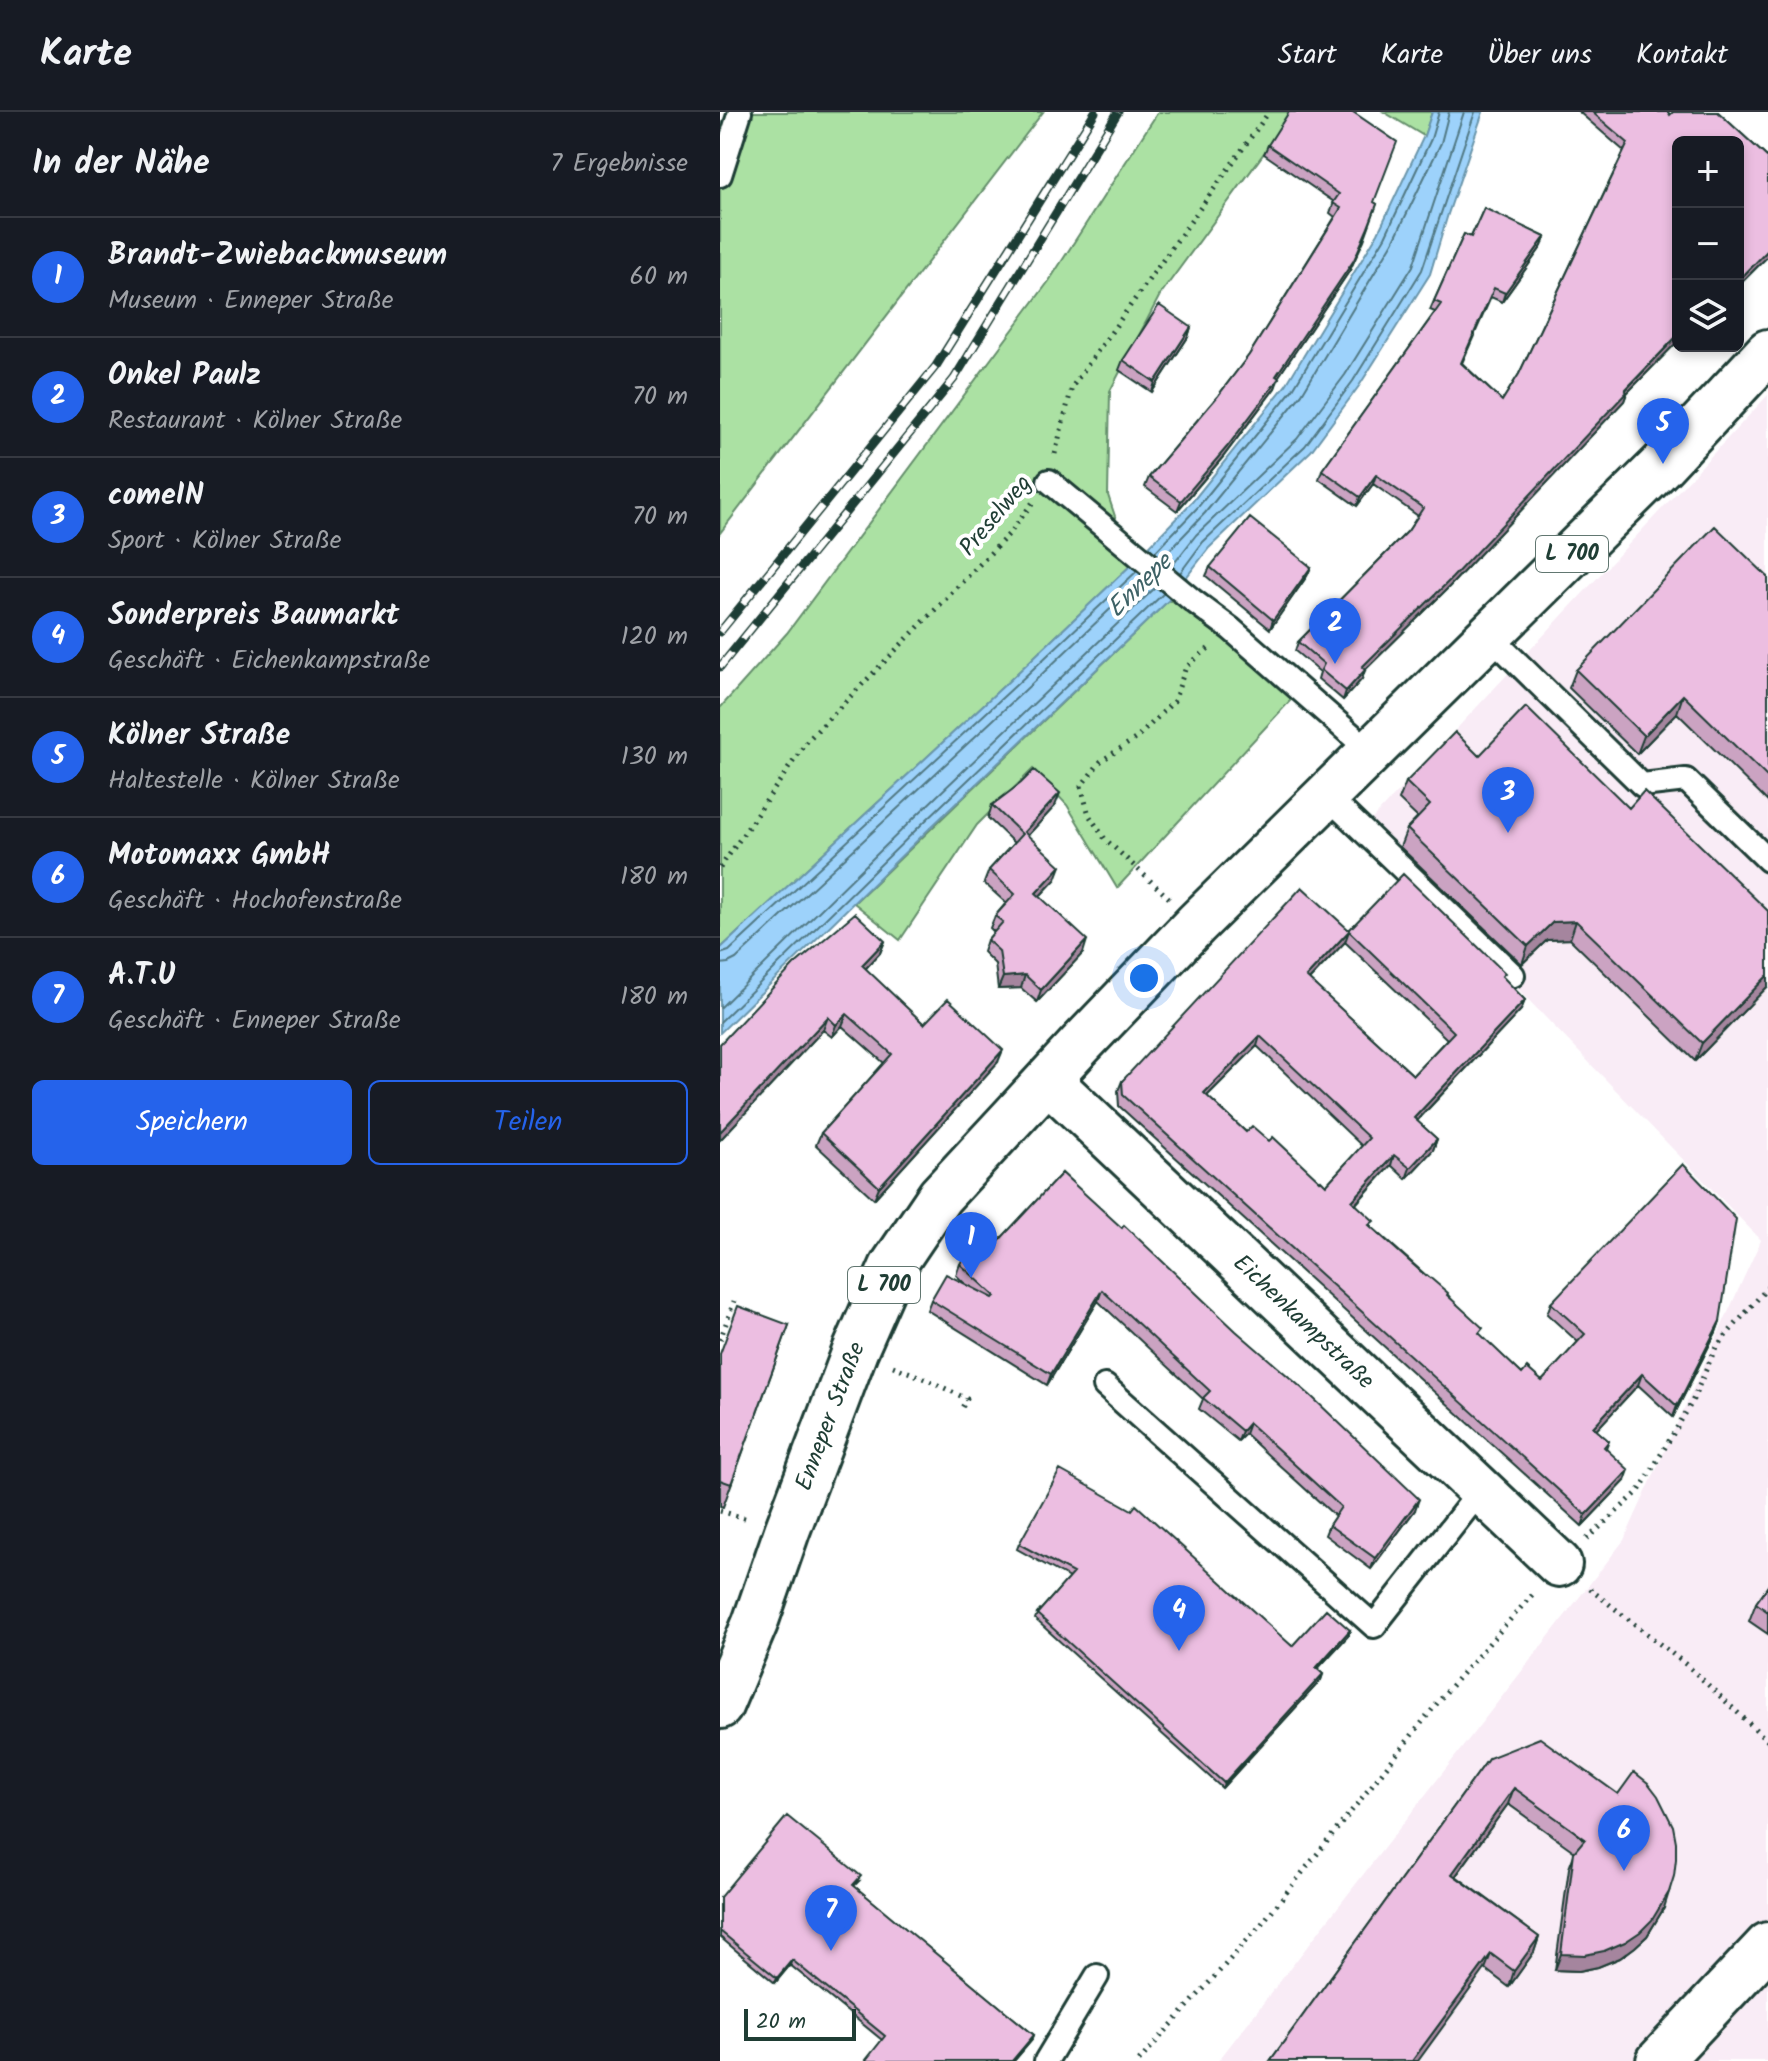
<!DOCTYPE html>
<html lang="de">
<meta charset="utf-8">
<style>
:root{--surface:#171b24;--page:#20242c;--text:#f1f3f6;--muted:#9ea1a6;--line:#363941;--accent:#2563eb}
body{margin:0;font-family:Kalam,sans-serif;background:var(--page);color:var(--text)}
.controls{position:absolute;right:24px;top:24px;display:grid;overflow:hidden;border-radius:12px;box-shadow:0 4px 12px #0003}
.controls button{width:72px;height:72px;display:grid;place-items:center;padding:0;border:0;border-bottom:2px solid var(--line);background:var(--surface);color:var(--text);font:40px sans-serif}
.scale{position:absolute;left:24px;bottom:20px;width:112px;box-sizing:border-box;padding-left:8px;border:4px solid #1f3d34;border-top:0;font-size:22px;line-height:28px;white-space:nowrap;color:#1f3d34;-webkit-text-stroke:6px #fff;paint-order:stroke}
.you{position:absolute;left:424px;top:866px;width:28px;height:28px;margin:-20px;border:6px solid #fff;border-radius:50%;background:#1a73e8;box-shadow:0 0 0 12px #1a73e833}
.badge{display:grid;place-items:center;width:52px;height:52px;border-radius:50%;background:var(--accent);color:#fff;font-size:26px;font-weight:700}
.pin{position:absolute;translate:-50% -66px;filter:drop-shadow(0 2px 4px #0008)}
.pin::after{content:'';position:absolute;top:42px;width:28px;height:24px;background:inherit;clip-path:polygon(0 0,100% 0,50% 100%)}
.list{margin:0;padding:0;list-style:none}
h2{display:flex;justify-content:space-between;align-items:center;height:104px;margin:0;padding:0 32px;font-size:34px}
h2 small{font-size:26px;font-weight:400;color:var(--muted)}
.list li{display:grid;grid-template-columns:52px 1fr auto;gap:24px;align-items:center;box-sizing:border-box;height:120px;padding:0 32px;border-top:2px solid var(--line)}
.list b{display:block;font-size:30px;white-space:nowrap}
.list p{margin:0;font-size:26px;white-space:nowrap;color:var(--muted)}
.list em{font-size:26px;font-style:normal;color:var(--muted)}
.actions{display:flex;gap:16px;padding:24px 32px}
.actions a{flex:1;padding:18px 0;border:2px solid var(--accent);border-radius:12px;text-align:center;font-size:28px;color:var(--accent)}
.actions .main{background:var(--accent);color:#fff}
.icon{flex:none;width:44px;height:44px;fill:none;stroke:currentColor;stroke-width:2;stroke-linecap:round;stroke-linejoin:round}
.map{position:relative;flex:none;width:1048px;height:1949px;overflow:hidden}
header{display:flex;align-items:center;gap:48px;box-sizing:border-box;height:112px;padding:0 40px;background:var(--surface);border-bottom:2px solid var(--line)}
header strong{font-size:38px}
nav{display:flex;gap:44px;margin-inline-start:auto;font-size:28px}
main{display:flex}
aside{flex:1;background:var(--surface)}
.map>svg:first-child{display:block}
.built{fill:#f9ecf6}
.green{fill:#abe1a3;stroke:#658f6c;stroke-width:2}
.water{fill:#9dd2fb;stroke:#6b96ab;stroke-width:2}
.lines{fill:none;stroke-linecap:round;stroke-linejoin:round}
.shore{stroke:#517984;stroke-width:2}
.service-casing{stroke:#1f3d34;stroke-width:28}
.minor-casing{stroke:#1f3d34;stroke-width:50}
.primary-casing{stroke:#1f3d34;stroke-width:50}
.path{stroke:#1f3d34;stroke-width:5;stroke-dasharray:2 6;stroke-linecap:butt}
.service{stroke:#fff;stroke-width:22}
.minor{stroke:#fff;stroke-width:44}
.primary{stroke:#fff;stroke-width:44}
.rail-casing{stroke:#1f3d34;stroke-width:9}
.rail{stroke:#fff;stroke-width:6;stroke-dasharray:18;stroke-linecap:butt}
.wall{fill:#cba3c2;stroke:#1f3d34;stroke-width:2;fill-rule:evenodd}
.shaded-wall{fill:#a5859e;stroke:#1f3d34;stroke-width:2}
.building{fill:#ecbee1;stroke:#1f3d34;stroke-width:2;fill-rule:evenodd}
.labels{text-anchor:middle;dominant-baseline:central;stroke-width:8;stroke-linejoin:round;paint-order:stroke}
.shield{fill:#fff;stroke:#627771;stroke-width:2}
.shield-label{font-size:22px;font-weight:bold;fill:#1f3d34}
.street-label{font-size:24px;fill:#1f3d34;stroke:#fff}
.water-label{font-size:26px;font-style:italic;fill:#3e6266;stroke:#fff}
</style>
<header>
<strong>Karte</strong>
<nav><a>Start</a><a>Karte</a><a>Über uns</a><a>Kontakt</a></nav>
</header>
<main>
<aside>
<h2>In der Nähe<small>7 Ergebnisse</small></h2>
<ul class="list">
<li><span class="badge">1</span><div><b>Brandt-Zwiebackmuseum</b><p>Museum · Enneper Straße</p></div><em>60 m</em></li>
<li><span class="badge">2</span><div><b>Onkel Paulz</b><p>Restaurant · Kölner Straße</p></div><em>70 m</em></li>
<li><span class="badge">3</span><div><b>comeIN</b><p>Sport · Kölner Straße</p></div><em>70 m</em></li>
<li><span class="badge">4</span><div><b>Sonderpreis Baumarkt</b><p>Geschäft · Eichenkampstraße</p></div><em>120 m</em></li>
<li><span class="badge">5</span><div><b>Kölner Straße</b><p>Haltestelle · Kölner Straße</p></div><em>130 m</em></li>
<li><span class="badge">6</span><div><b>Motomaxx GmbH</b><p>Geschäft · Hochofenstraße</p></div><em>180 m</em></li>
<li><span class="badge">7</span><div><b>A.T.U</b><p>Geschäft · Enneper Straße</p></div><em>180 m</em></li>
</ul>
<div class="actions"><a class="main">Speichern</a><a>Teilen</a></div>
</aside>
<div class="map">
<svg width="1048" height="1949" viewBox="0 0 1048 1949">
<rect width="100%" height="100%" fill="#fff"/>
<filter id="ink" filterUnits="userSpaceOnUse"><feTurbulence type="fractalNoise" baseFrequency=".0125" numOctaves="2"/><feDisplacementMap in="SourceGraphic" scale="16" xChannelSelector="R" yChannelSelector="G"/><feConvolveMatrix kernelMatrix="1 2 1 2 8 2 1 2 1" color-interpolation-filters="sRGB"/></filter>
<g filter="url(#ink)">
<!-- built -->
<path class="built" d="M1048,283V1949H498L904,1428L1041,1128L643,717Z"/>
<!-- green -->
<path class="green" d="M24,0H323L0,421V75Z
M438,0H574L440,183L390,279L388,383L411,453L290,568L0,837V596L67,521L329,169Z
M664,0H712L704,24Z
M472,488L580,578L397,776L347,693L313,657L257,713L180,828L134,791L448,489Z"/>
<!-- water -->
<path class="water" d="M712,0H763L728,102L710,162L639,274L591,339L489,436L448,489L209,717L0,921V837L290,568L411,453L472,390L566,273L658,121L704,24Z"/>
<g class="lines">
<!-- shore -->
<path class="shore" d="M435,440L478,395L573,277L665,125L711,27L719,0
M442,446L485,401L582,282L673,130L721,31L729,0
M452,454L476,423L577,327L625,263L693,154L744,0
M460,461L483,430L585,334L633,269L702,158L755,0
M0,842L9,839L295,574L417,459
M0,852L8,851L16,847L302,581L424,465
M0,896L196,704L436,475
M0,910L203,711L444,481"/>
<!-- service casing -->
<g class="service-casing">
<path id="service" d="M0,63L20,0
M329,369L472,488L511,517L651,640
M769,523L922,673L966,668L1048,748
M607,684L793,863
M385,1274L654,1514L761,1378
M326,1949L377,1864"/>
</g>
<!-- minor casing -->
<g class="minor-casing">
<g id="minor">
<path id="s1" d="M328,968L839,1452"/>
<path d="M939,1949L1048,1833"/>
</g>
</g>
<!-- primary casing -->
<g class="primary-casing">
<g id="primary">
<path id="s2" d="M0,1594L35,1511L67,1419L135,1239L172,1155L220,1084L360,933L476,812L943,352L1048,240"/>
</g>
</g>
<!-- path -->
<path class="path" d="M335,342L352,275L549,0
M0,756L88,628L290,421L313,390
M449,786L385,727L369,703L361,674L381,649L418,625L454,589L466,555L489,536
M0,1228L14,1189
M173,1254L208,1268L247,1287L240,1299
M0,1399L28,1407
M867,1427L919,1379L971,1292L996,1235L1048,1175
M870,1477L969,1555L1048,1629
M419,1949L539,1815L731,1574L813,1482"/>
<!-- service -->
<use href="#service" class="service"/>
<!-- minor -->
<use href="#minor" class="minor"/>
<!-- primary -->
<use href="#primary" class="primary"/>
<!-- rail casing -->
<g class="rail-casing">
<path id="rail" d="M0,520L216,254L375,0
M0,555L234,267L398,0"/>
</g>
<!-- rail -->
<use href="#rail" class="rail"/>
</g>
<!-- wall -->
<path class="wall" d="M859,0H948L950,3L953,0H998L1048,46V144L1018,174V30H958V229L907,281L904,289L729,475L645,558L642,567L623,588L598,567L600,560L575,539L578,530L688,419L698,404L653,372L637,394L599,367L602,358L715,200L710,198L714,189L744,122L751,125L764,96L825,125L822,134L782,190L771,185L742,251L782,289L799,262L904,39Z
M548,33L657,92L644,128L630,158L558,265L555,276L503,345L457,399L425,375L429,365L497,285L529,243L615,105L610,101L614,90L544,42Z
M471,215L468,225L432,280L399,258L403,248Z
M490,455H591L587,464L550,517L486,464Z
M1048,465V690L957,601L917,642L849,576L856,558Z
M759,644L909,696L1048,799V874L975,949L850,827L827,828L802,852L680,735L687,717L698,706L679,688L686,670Z
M272,693L335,694L307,724L336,767L320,784L363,841L317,890L301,876L278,877L275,852L263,840L267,828L274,820L270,816L275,804L286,791L264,771L269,758L294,731L268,706Z
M629,818L783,866L805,888L801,898L697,1009L717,1027L713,1038L686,1067L671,1053L636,1092L652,1115L728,1183L760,1223L802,1262L822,1269L858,1230L827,1202L831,1191L1000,1209L996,1220L953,1305L918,1273L876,1318L889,1329L886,1337L905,1369L862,1414L399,994L398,979L402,969ZM625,830L727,927L693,963L589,868ZM537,934L642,1034L606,1073L600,1069L549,1029L526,1020L487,984Z
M165,829L160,841L145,857L204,912L278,950L154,1087L96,1033L101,1021L164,951L122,914L112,925L103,918L0,1028Z
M342,1061L695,1398L651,1457L605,1423L609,1413L615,1404L525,1322L518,1329L479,1297L483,1287L378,1189L327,1273L207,1198L211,1188L245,1172L236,1163L240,1152L275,1133Z
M69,1213L3,1395L0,1394V1242Z
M299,1432L572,1534L630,1518L628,1524L597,1557L603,1562L601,1568L502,1676L315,1507L317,1502L349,1466L297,1437Z
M1048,1474V1522L1029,1509L1036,1491Z
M769,1646L944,1796L927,1824L915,1835L900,1846L878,1855L859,1859L835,1858L849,1756L855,1740L788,1692L736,1764L819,1825L814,1840L789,1875L765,1857L550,1949Z
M139,1769L134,1774L314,1923L312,1928L294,1949H146L162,1928L70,1853L55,1871L0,1825V1785Z"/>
<!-- shaded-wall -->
<path class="shaded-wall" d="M647,118L630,158L553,273L559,266L555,276L503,345L457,399L461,389L556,264Z
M825,125L822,134L782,190L785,181Z
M1048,138V144L1018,174V169Z
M471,215L468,225L432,280L435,270Z
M958,223V229L907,281L904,289L729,475L639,564L642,555Z
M656,363L653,372L637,394L640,385Z
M591,455L587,464L550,517L553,508Z
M645,558L642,567L623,588L626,579Z
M963,583L957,601L917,642L924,624Z
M340,681L335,694L299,733L304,720Z
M341,754L336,767L311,793L316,781Z
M856,809L850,827L827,828L802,852L808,834L833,810Z
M629,819L625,830L582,875L586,865Z
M367,828L363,841L317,890L321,878Z
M165,829L160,841L137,866L142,853Z
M305,863L301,876L278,877L283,865Z
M1048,863V874L975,949L982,931Z
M805,888L801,898L690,1016L694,1006Z
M127,902L122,914L112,925L116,913Z
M108,905L103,918L0,1028V1020Z
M540,924L537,934L480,991L484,981Z
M283,938L278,950L154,1087L159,1075Z
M717,1027L713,1038L686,1067L690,1056Z
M674,1043L671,1053L628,1100L632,1089Z
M382,1178L378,1189L327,1273L331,1262Z
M1000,1209L996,1220L953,1305L957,1294Z
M922,1262L918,1273L869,1326L873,1315Z
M529,1311L525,1322L518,1329L522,1319Z
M909,1358L905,1369L862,1414L866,1403Z
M699,1387L695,1398L651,1457L655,1446Z
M630,1518L628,1524L594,1561L596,1556Z
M603,1562L601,1568L502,1676L504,1671Z
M794,1676L788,1692L726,1777L732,1762Z
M949,1780L944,1796L927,1824L915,1835L900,1846L878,1855L859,1859L835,1858L841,1842Z
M819,1825L814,1840L789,1875L794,1859Z
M771,1842L765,1857L698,1949H692Z
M72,1848L70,1853L55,1871L57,1866Z
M314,1923L312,1928L294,1949H292Z"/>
<!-- building -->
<path class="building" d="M569,0H633L677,30L654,90L657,92L647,118L634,148L556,264L559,266L507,335L461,389L429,365L497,285L529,243L621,96L613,91L619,82L548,33Z
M872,0H948L950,3L953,0H998L1048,46V138L1018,169V30H958V223L905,278L907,280L732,466L642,555L645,558L626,579L601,558L604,552L578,530L688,419L703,396L656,363L640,385L602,358L721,192L714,189L744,122L751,125L764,96L825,125L785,181L774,176L741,251L782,289L799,262L908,31Z
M439,193L471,215L435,270L403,248Z
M530,406L591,455L553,508L490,455Z
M995,414L1048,465V666L963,583L924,624L856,558Z
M806,595L909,696L924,679L1048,799V863L982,931L856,809L833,810L808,834L687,717L710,693L686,670L735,620L759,644Z
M314,658L340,681L304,720L341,754L316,781L367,828L321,878L305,863L283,865L279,839L267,828L283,810L275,804L295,782L269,758L302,722L272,693L301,671Z
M683,762L785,861L782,864L805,888L694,1006L717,1027L690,1056L674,1043L632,1089L654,1109L649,1113L706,1164L707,1163L728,1181L727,1183L763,1216L759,1221L802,1262L807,1256L822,1269L865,1222L831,1191L963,1052L1016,1107L1000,1209L957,1294L922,1262L873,1315L889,1329L884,1335L909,1358L866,1403L403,983L402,969L582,775L629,818ZM629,819L734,920L693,963L586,865ZM540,924L649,1026L606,1073L601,1068L600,1069L553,1025L549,1029L532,1014L526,1020L484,981Z
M135,801L165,829L142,853L204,912L228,887L283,938L159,1075L101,1021L172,942L127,902L116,913L108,905L0,1020V932L74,853Z
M342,1061L402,1116L404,1113L516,1219L591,1284L699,1387L655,1446L609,1413L621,1395L529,1311L522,1319L483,1286L490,1279L382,1178L331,1262L211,1188L226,1162L273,1186L275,1184L240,1152L257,1122L275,1133Z
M18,1194L69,1213L11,1372L0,1368V1242Z
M340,1358L412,1398L416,1393L572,1534L606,1497L630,1518L596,1556L603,1562L504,1671L317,1502L353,1461L299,1432Z
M1048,1474V1500L1036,1491Z
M820,1626L898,1682L914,1660L928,1671L938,1684L953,1714L956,1730V1747L954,1764L949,1780L932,1808L920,1820L905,1830L884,1839L865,1843L841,1842L854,1740L865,1727L794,1676L732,1762L819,1825L794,1859L771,1842L692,1949H550L769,1646Z
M67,1704L141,1764L133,1773L314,1923L292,1949H147L146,1948L165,1924L72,1848L57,1866L0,1819V1785Z"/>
</g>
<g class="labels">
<!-- shield labels -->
<g class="shield">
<rect x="816" y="424" width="72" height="36" rx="6"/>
<rect x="128" y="1155" width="72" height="36" rx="6"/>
</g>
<g class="shield-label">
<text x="852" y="442">L 700</text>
<text x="164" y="1173">L 700</text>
</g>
<!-- street labels -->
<g class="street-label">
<text transform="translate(276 404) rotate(-50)">Preselweg</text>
<text stroke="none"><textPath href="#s1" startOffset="352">Eichenkampstraße</textPath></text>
<text stroke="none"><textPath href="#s2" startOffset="310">Enneper Straße</textPath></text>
</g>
<!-- water labels -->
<g class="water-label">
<text transform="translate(420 474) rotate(-44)">Ennepe</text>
</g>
</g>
</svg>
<div class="controls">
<button>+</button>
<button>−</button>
<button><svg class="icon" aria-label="layers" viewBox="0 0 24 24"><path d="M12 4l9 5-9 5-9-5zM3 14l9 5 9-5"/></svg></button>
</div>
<div class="scale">20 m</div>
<div class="you"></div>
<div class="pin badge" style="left:251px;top:1166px">1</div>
<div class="pin badge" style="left:615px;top:552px">2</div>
<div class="pin badge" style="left:788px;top:721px">3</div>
<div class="pin badge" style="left:459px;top:1539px">4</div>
<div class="pin badge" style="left:943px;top:352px">5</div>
<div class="pin badge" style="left:904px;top:1759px">6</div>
<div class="pin badge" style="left:111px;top:1839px">7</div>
</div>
</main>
